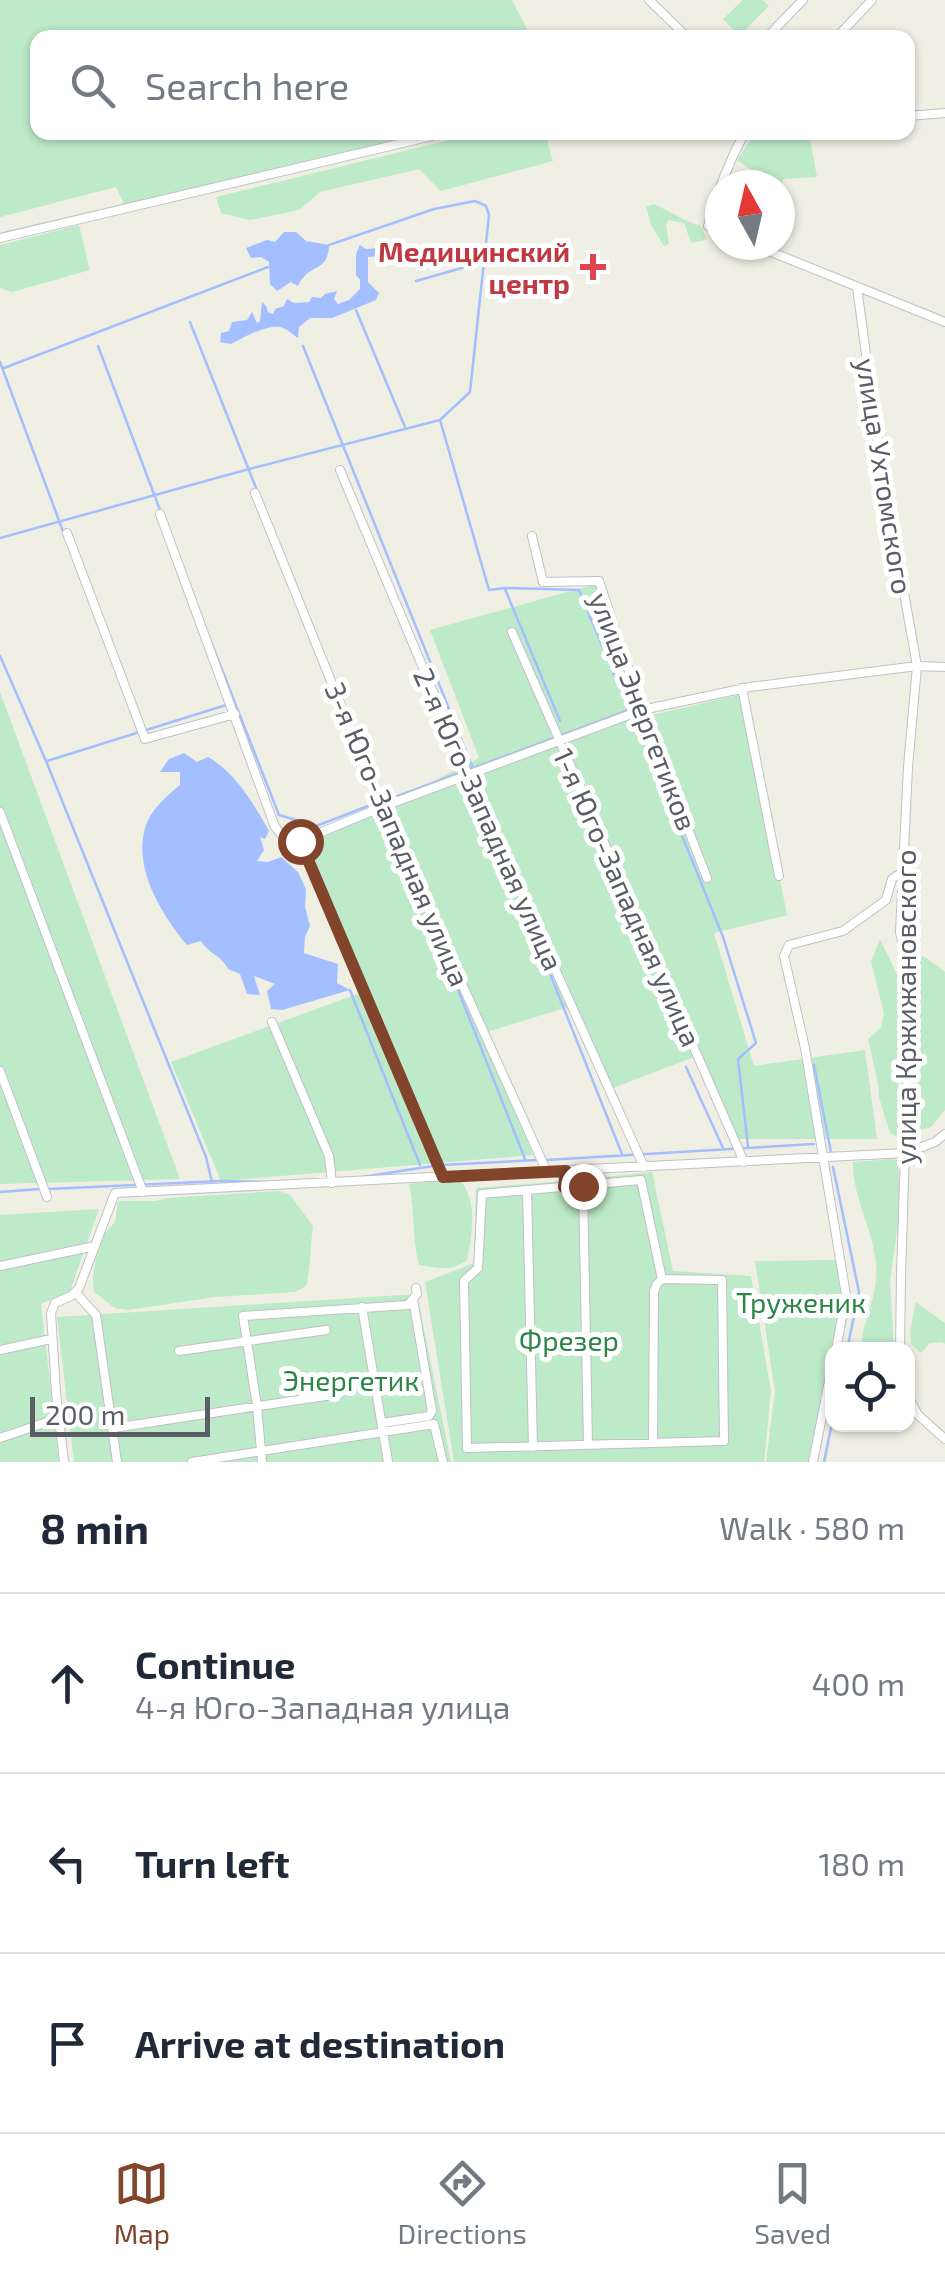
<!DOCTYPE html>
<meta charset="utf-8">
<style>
:root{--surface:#fff;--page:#f2f2f3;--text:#1f2937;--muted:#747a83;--line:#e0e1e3;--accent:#82452c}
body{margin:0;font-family:"Exo 2",sans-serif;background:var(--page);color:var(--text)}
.controls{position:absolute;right:30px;bottom:30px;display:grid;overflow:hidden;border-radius:20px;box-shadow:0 2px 8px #0004}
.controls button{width:90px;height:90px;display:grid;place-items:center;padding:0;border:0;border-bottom:2px solid var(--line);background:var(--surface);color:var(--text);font:50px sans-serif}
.compass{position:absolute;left:705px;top:170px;width:90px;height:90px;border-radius:50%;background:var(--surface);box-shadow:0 2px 8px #0004;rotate:352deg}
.scale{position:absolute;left:30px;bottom:25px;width:180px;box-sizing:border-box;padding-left:10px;border:5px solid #5b5d65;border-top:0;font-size:28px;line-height:35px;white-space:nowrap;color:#5b5d65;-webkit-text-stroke:8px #fff;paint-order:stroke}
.stop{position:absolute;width:30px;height:30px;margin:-22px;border:8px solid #82452c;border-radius:50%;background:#fff}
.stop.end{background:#82452c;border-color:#fff;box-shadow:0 2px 10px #0008}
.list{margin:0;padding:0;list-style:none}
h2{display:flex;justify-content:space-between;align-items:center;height:130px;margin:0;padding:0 40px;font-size:42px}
h2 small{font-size:32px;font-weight:400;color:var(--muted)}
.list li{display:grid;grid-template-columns:65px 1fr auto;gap:30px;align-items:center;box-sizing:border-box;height:180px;padding:0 40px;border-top:2px solid var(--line)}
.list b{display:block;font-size:38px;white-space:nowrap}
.list p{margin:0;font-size:32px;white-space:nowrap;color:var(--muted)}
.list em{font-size:32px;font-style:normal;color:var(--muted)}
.icon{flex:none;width:55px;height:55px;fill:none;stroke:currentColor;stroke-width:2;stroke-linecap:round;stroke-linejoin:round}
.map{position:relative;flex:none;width:945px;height:1462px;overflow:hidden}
.search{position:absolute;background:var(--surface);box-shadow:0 2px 8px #0004;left:30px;right:30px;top:30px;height:110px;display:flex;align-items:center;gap:25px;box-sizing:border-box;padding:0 35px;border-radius:20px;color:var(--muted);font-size:38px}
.sheet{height:670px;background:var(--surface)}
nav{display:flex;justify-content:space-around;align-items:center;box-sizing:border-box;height:140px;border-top:2px solid var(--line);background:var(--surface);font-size:28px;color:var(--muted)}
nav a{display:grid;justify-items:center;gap:5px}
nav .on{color:var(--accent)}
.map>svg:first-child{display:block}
.green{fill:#bdeac9}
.water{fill:#a4bfff}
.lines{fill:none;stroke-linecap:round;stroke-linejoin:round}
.stream{stroke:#a4bfff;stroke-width:2.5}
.street-casing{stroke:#c0c0c8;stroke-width:10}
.street{stroke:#fff;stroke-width:8}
.route{stroke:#82452c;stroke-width:12}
.health-dot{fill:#e0444e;stroke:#fff;stroke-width:4}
.labels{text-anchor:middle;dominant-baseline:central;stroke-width:10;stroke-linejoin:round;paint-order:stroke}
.health-label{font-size:28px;font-weight:bold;fill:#be3a42;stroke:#fff;text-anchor:end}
.street-label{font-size:28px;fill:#5b5d65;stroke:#fff}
.park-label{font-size:28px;fill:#2c8447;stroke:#fff}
</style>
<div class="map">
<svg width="945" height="1462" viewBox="0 0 945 1462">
<rect width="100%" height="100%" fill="#efefe3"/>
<!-- green -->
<path class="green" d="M0,0H512L531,37L38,38V132L435,133L125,206L116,187L0,217Z
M743,0H763L769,6L739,36L723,19Z
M482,132L545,133L553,161L441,191L419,169L320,192L299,210L250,220L221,213L216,197Z
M755,133H793L810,139L817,177L783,179L781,191L780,185H773L737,160Z
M654,204L691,223L700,225L706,237V240L691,243L684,223L669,220L666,225L669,244L664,246L651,225L646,207Z
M79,225L90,270L12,292L0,288V245Z
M596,584L639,718L743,694L787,915L714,933L754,1066L865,1050L877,1139H733L694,1057L608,1090L571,1006L484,1033L533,1155L221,1181L171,1062L360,993L300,849L479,758L430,630Z
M0,692L180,1179L0,1184Z
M880,939L902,985L898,1087L903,1119L900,1131L896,1136L890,1133L879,1097L878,1084L868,1039L881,1027L884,1013L871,962Z
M918,956L925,957L945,972V1110L931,1127L912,1132L910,1120L917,1082L916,1069L919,1036L916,1010L921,998Z
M892,1159L898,1160L900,1210L890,1281L894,1349H861C862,1320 879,1297 876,1263C873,1229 852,1196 853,1162Z
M652,1172L673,1271L751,1276L771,1391L764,1462H454L425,1282L474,1263L476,1188L578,1180Z
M458,1178C479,1200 472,1233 467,1260C451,1272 438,1268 419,1265C412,1239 415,1211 409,1184Z
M279,1191L290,1195L313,1226C310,1247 311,1266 306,1286L295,1292L215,1297L128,1310L115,1308L94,1292L93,1279L98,1242L115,1222L118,1201H155L167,1198Z
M99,1209L70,1291L41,1304L59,1462H0V1215Z
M836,1260L843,1295L808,1462H766L775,1391L755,1261Z
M417,1294L451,1462H74L57,1317Z
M916,1302L945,1323V1344L942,1342L930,1343L921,1353L911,1344L910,1331Z"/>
<!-- water -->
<path class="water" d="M284,232H296L306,241L329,245C328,274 309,262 298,286L291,282L277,291L270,284L269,262L261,257L251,258L246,248L267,240L275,242Z
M360,245L366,249L381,248L383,256L368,257V282L379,293L376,300L332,318H310L299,327L298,338C293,335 289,330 283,328C271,322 242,338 231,344L220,342L221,333L229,331L232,322L247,320L252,312L257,323L260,321L262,302L266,306L268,312L273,314L275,309L284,306L287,299L294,303L309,302L312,297L321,298L325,294L337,291L334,299L338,304L349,300L360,289V280L356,275V254Z
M184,753L197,762L208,757C235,772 254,804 269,831L265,839L260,837L264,850L257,861L268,862L281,857L298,872L306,889L305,907L310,926L305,937L304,953L338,964L337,983L350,990L282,1010L271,1009L267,991L275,984L254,976L260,995L247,994L240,974L228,969C222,956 209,954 201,941L187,945C161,914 129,863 148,820C155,806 168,795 180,785V772H160L169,759Z"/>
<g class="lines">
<!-- stream -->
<path class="stream" d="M416,281L483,262
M356,310L405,427
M190,322L258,493
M98,346L160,510
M303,346L472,766
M0,362L64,534
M4,368L268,267
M440,420L489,590L505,588L579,590L629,710L562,735
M0,538L249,469L440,420L470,392L489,215L486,206L475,201L434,209L329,245
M505,589L560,721
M208,634L279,815L316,826L376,803
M0,656L46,761L206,1157L212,1182
M637,724L723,937L756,1043L738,1059L748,1146
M47,761L226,705
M384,801L554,738
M523,906L622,1154
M438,939L525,1159
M350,990L420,1165
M814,1065L831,1152
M686,1067L723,1148
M546,1160L814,1144
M441,1165L538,1160
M833,1167L859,1292L847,1350
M362,1177L433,1166
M48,1189L221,1181L264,1182
M0,1192L40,1189
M824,1462L832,1423"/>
<!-- street casing -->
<g class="street-casing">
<path id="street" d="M649,0L688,38
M766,38L803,0
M836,38L872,0
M908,116L945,113
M720,231L708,226C717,192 728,163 745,132
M0,238L449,132
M754,245L945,322
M857,287L880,458L917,666L908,767L900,932L909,970L910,998L901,1275L900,1350
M340,470L468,775L644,1167
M255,493L382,807L547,1172
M160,514L275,827L287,841H300L443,1177
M67,533L145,739L235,714
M532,536L543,582L599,581L642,710L707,878
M512,632L744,1162
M742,688L779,876
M0,812L143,1192
M300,841L382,807L642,710L750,687L917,666L945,667
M272,1022L329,1156L332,1183
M0,1071L47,1197
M583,1185L588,1444
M527,1190L533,1447
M0,1266L95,1246
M75,1292L96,1315L117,1462
M362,1307L388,1462
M0,1350L51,1339
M836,1350L846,1295L805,1048L784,956L789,945L843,931L886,900L892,879L904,871
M179,1351L326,1330
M908,1396L918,1415L945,1439
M382,1423L429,1416L432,1411L413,1299
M113,1428L339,1394
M0,1438L59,1418
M653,1443L654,1291L657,1284L662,1279L641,1180L482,1194L478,1268L464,1281L467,1448L724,1441L722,1280L662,1279
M64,1462L56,1393L51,1313L55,1303L71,1296L79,1288L115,1193L906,1153L935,1142L945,1134
M192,1462L434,1424L443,1462
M262,1462L257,1406L243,1316L408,1305L417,1294L416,1288
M813,1462L832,1366"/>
</g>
<!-- street -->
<use href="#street" class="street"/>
</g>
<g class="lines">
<!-- route -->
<path class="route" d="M300,841L443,1177L566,1171L564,1187L583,1186"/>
</g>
<!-- markers -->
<path class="health-dot" d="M588 252h10v10h10v10h-10v10h-10v-10h-10v-10h10z"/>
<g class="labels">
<!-- health labels -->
<g class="health-label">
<text x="570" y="251">Медицинский<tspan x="570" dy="32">центр</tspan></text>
</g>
<!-- street labels -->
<g class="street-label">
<text transform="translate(885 476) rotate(81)">улица Ухтомского</text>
<text transform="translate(644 711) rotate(69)">улица Энергетиков</text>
<text transform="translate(489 819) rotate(66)">2-я Юго-Западная улица</text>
<text transform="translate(398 834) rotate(67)">3-я Юго-Западная улица</text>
<text transform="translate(628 897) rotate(66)">1-я Юго-Западная улица</text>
<text transform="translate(905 1007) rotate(-90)">улица Кржижановского</text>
</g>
<!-- park labels -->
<g class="park-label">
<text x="801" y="1302">Труженик</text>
<text x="569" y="1340">Фрезер</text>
<text x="351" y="1380">Энергетик</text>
</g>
</g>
</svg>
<div class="controls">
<button><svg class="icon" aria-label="locate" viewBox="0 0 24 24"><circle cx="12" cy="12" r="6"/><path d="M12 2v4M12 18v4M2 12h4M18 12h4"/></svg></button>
</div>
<svg class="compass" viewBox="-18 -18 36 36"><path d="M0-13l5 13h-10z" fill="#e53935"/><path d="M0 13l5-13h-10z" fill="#747a83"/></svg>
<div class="scale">200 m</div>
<div class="stop" style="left:300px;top:841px"></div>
<div class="stop end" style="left:583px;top:1186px"></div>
<div class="search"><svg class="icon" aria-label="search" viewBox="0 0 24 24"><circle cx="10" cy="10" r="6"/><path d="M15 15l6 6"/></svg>Search here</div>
</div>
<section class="sheet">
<h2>8 min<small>Walk · 580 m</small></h2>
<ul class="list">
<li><svg class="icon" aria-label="ahead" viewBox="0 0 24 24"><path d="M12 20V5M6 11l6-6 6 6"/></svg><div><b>Continue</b><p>4-я Юго-Западная улица</p></div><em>400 m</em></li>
<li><svg class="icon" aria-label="left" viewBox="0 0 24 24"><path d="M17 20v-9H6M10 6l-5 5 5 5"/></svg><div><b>Turn left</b></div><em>180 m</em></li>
<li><svg class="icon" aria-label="arrive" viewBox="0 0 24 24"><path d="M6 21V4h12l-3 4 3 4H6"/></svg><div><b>Arrive at destination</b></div></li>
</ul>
</section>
<nav>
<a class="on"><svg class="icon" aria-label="map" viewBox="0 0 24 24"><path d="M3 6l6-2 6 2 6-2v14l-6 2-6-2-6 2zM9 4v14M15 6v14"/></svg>Map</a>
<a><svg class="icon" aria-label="directions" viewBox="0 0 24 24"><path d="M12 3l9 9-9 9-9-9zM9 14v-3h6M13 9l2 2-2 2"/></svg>Directions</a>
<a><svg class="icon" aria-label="saved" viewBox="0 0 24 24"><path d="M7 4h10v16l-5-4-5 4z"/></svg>Saved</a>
</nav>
